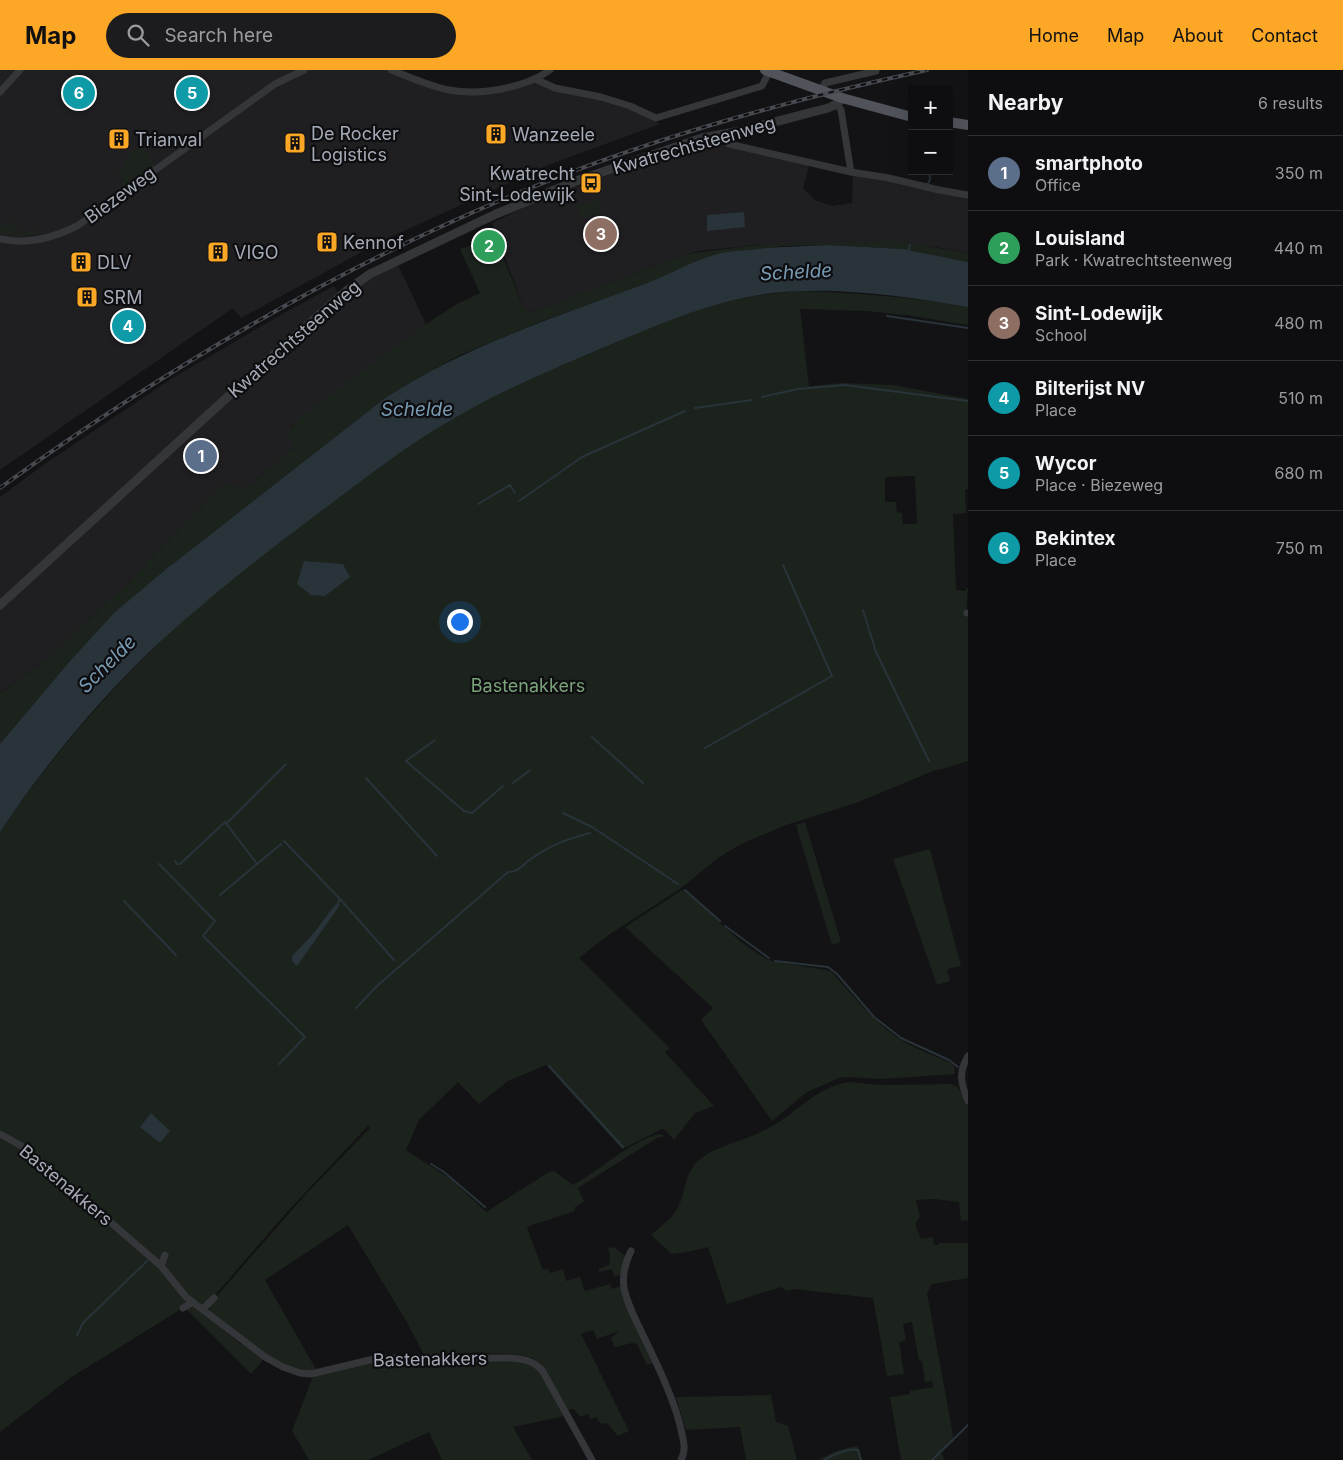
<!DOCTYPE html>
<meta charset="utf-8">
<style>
:root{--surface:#0e0e10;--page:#1c1c1e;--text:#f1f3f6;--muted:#9b9c9f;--line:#2e2e30;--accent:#fca725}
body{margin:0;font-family:Inter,sans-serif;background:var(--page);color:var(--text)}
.controls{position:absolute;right:15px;top:15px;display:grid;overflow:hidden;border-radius:0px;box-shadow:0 5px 20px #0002}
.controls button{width:45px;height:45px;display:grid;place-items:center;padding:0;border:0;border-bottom:1px solid var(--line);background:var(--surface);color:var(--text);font:25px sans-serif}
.you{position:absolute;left:459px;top:551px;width:18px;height:18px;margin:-12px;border:4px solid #fff;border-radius:50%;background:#1a73e8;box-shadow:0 0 0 8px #1a73e833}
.badge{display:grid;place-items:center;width:32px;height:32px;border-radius:50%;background:var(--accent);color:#fff;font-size:16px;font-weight:700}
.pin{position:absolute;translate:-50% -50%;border:2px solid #fff;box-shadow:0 1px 5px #0006}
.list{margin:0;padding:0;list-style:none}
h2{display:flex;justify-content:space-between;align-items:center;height:65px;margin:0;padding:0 20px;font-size:21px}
h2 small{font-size:16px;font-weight:400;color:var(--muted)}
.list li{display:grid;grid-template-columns:32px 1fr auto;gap:15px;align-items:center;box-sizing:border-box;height:75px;padding:0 20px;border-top:1px solid var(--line)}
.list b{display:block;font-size:19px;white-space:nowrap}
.list p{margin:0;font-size:16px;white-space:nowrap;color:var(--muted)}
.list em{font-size:16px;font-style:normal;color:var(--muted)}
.icon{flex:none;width:28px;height:28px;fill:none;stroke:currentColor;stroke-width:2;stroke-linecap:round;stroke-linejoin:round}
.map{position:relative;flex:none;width:968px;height:1390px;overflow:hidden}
header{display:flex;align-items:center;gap:30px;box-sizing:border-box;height:70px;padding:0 25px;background:var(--accent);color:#111}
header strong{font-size:24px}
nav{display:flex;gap:28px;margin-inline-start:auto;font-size:18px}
.search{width:350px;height:45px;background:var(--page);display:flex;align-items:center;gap:12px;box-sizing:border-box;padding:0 18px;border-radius:28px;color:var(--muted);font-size:19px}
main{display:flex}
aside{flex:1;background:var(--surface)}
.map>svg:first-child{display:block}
.built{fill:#1f1f22}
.green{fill:#1b231c;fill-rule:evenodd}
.water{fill:#29333a}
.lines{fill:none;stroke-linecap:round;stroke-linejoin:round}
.stream{stroke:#29333a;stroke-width:2}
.minor{stroke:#34363a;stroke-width:7}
.tertiary{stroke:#34363a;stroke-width:9}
.primary{stroke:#50535a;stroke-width:10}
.rail-casing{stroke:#474a50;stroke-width:4}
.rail{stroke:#0e0e10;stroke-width:2;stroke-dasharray:5.5;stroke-linecap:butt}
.labels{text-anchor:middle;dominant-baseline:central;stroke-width:4.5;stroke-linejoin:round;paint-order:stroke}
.poi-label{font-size:18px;fill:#a4abb6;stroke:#0e0e10;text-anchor:start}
.street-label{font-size:18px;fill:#a4abb6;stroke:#0e0e10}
.park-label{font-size:18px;fill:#7aa37a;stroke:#0e0e10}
.water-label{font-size:19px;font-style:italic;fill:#799cb4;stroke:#0e0e10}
</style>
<header>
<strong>Map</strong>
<div class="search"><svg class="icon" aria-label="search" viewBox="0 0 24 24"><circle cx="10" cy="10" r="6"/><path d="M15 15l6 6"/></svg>Search here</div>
<nav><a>Home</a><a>Map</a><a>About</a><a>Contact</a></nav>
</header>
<main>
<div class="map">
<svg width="968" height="1390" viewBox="0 0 968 1390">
<rect width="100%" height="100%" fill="#131315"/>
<!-- built -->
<path class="built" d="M0,0H391L449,20L487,21L535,9L630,39L660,54L548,95L382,171L241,248L233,238L0,400Z
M709,72L810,93L803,118L815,130L832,136L852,133L853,104L968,125V183L930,176L764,174L699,181L686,184L534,242L524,239L492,153L527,136L582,115L646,91Z
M398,195L426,254L291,357L294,378L248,417L221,416L125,516L46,590L0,624V427L46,393L171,309L284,243L334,216L342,229L370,209Z"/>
<!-- green -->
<path class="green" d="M142,76L155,95L123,117L121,114L124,111L117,102L124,96L123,94L130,89L128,86Z
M597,130L601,143L581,149L577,136Z
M12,151L20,163L34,160L35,161L45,160L42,163L26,165L0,164V157H2Z
M495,168L524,239L533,242L686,184L764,174L896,171L968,183V192L903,179L828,175L782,176L696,191L660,209L542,251L460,285L409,313L385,328L165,500L114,544L70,591L0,674V624L46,590L125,516L221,416L248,417L294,378L286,364L300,348L426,254L457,234L480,223L460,179Z
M800,221C857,223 912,227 968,237V255L906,245L866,241L800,239L809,316L842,313L894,315L968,329V419L965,420L966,443L953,444L956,520L966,521V518H968L966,544H968V691L939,700L938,699L856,733L786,755L739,775L718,788L680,819L607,866L579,888L670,978L665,982L714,1036L695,1043L674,1070L665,1060L662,1059L622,1079L546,995L508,1011L479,1034L458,1012L419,1050L406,1080L452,1110L486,1142L549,1102L554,1101L573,1115C601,1100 628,1072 659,1064L665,1066L657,1068L578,1118L584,1132L574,1138L575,1141L529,1156L527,1158L543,1200L548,1199L550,1203L563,1199L566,1211L580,1207L585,1221L610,1214L612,1219L622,1216L632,1248L653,1293L647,1295L637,1274L632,1273L616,1277L614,1276L611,1268L619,1261L597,1269L593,1260L581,1264L629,1361L618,1366L607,1353L601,1354L596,1347L591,1349L588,1344L580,1347L574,1339L568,1340C560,1328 545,1297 534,1289C521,1280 443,1284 424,1285L408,1254L348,1155L265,1210L317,1301H298L267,1286L210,1242L209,1235L306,1124L370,1058L368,1056L287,1142L203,1239L193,1232L183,1238L70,1308L0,1362V762C46,694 100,630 160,572C210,524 266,482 322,440C365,409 406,376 452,349C499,321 550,300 601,279C638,263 677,244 716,234C744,227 772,223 800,221ZM915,406L917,454H903L902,443L897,442L896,432H885V407Z
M805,752L841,872L832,875L796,755Z
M930,779L961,896L947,899L950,911L937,915L893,789Z
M682,820L686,821C713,844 739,876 771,891L831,901C853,926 874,953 903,971C918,981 936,985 952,994L954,996L955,1004L881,1009L849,1007L839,1008L807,1022L772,1051L701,950L713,938L625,857Z
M849,1012L880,1015L951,1014L958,1017L968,1037V1150L961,1151L959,1132L934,1129L916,1130L920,1147L915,1154L921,1169L933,1167L934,1175H938L939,1173H968V1208L932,1214L927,1223L954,1371L941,1383L945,1390H901L890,1327L910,1324V1321L933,1317L932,1311L925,1312L922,1291H919L912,1252L903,1254L906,1270L899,1272L904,1304L887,1306L873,1228L794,1219L786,1221L781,1217L727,1234L708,1177L688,1182L672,1184L651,1165C660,1157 670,1150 676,1141C685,1127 684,1107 695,1094C708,1078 744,1071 763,1061C794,1047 814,1017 849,1012Z
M610,1177L615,1178L625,1186L622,1205L614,1206L612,1199L599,1202L598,1199L609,1195L610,1185L608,1179Z
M191,1236L199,1239L238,1272L264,1289L251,1304L186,1239Z
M372,1291H524L538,1299L565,1346L513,1357L532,1390H442L429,1362L368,1390H309L292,1361L312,1309L314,1306Z
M771,1325L776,1352L788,1356L797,1390H746L740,1357L686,1360L676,1327Z
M858,1376L862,1390H819C831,1382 844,1378 858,1376Z"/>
<!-- water -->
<path class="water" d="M744,142L745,157L707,161V145Z
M828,175L903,179L968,192V237C903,226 831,215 765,224C709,232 657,255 605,277C554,299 501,320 453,349C407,375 366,408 324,439C268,481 213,523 161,571C100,628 46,693 0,762V674L70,591L114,543L165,500L385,328C465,276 555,247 645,214C670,205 692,190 718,184C728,181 739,181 748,180C775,177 801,176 828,175Z
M304,491L343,494L350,507L325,526L311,525L297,514Z
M335,835H340L297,896L292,891V886L313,864Z
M151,1043L170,1061L160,1073L140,1057Z"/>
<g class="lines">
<!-- stream -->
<path class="stream" d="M926,114H928L930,109L929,101
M908,182L910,175
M887,246L968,258
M762,327L798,319L845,315L968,331
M695,338L752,330
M519,431L582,387L685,341
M478,434L510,415L515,423
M863,540L876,582L929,691
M592,667L643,713
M435,670L406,691L464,741L472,743L503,716
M705,678L832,606L783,495
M366,708L437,786
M513,713L530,700
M563,743L592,757L678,814
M226,754L286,694
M284,771L340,829L394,890
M175,791L177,794H180L225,752L257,794
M159,794L215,851L203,866L305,967L279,994
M685,820L720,851
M220,825L281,774
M124,831L176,885
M337,835L340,829
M725,856L769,888
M775,891L828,897L837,904L874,947L901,968L949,990L958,997
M356,938L377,916L508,802C517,802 521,797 528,791C550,775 564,770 590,763
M549,996L623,1077
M431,1094L444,1102L485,1137
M77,1265L83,1253L147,1191
M824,1390C833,1385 848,1377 858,1380L861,1390
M932,1390L968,1355"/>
<!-- minor -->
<path class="minor" d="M391,0C410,7 429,16 449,20C480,26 525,18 550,0
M535,9L555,18L601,27L630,36L656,48L762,16L769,2
M821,20L825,13L876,1
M0,22L20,0
M837,34L841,40L851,102
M723,64L725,70L729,74L851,102L889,108L939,120L968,125
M0,169C26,175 53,168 77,156L275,14L304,0
M967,543H968
M968,986C958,1002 961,1014 968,1031
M0,1064L20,1075L116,1157L161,1196L186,1227L265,1287L283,1297L300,1303L311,1304L378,1288H510C524,1289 532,1290 542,1300L592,1390
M631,1181C625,1193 622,1204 624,1218C627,1233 634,1247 641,1261C655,1290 676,1332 682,1364C684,1373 686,1381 681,1390
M161,1196L165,1185
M183,1238L193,1232
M203,1239L214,1228"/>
<!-- tertiary -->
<path class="tertiary" d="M0,535L269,289L346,221L370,204L496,144L579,110L702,68L740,61L828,38L837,34L842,28"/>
<!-- primary -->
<path class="primary" d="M765,0L842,28L912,47
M949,52L968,55"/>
<!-- rail casing -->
<g class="rail-casing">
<path id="rail" d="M0,418C173,293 361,183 561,106C680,60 803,27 927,0"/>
</g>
<!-- rail -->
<use href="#rail" class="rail"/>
</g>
<!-- icons -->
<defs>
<g id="building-square" transform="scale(1.125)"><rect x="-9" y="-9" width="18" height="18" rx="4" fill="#fca725" stroke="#0e0e10"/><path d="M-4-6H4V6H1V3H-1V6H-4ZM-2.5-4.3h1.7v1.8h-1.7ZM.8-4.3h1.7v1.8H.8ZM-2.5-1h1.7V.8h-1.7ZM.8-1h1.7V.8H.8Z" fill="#111"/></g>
<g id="bus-square" transform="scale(1.125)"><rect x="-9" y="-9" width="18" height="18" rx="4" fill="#fca725" stroke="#0e0e10"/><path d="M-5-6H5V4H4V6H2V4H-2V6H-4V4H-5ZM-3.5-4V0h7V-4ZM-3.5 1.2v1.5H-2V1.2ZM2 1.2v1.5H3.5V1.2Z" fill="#111"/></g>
</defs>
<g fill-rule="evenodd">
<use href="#building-square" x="496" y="64"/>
<use href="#building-square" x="119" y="69"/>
<use href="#building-square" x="295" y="73"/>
<use href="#bus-square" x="591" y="113"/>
<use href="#building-square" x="327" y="172"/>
<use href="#building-square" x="218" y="182"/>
<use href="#building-square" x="81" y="192"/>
<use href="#building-square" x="87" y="227"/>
</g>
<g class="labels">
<!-- poi labels -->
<g class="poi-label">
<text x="311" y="63">De Rocker<tspan x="311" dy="21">Logistics</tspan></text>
<text x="512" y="64">Wanzeele</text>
<text x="135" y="69">Trianval</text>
<text x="575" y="103" text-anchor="end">Kwatrecht<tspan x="575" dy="21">Sint-Lodewijk</tspan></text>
<text x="343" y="172">Kennof</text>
<text x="234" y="182">VIGO</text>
<text x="97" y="192">DLV</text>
<text x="103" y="227">SRM</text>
</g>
<!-- street labels -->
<g class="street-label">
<text transform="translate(694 75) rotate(-16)">Kwatrechtsteenweg</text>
<text transform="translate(120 125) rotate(-36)">Biezeweg</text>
<text transform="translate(294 269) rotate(-41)">Kwatrechtsteenweg</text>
<text transform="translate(66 1115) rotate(40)">Bastenakkers</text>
<text transform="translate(430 1289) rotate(-1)">Bastenakkers</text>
</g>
<!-- park labels -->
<g class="park-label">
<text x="528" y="615">Bastenakkers</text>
</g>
<!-- water labels -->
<g class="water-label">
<text transform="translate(796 202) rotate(-3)">Schelde</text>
<text x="417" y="339">Schelde</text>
<text transform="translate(107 594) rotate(-45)">Schelde</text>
</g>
</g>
</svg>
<div class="controls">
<button>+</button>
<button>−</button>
</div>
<div class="you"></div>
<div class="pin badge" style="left:201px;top:386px;background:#5c6f8a">1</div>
<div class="pin badge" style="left:489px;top:176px;background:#2e9e5b">2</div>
<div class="pin badge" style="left:601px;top:164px;background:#8d6e63">3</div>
<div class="pin badge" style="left:128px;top:256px;background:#0f9aa8">4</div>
<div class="pin badge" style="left:192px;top:23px;background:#0f9aa8">5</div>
<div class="pin badge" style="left:79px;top:23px;background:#0f9aa8">6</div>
</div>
<aside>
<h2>Nearby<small>6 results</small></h2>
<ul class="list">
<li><span class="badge" style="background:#5c6f8a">1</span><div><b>smartphoto</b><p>Office</p></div><em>350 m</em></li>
<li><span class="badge" style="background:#2e9e5b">2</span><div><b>Louisland</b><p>Park · Kwatrechtsteenweg</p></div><em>440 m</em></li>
<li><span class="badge" style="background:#8d6e63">3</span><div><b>Sint-Lodewijk</b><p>School</p></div><em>480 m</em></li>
<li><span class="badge" style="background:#0f9aa8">4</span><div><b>Bilterijst NV</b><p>Place</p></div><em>510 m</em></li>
<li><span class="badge" style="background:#0f9aa8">5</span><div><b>Wycor</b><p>Place · Biezeweg</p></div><em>680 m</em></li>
<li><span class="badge" style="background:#0f9aa8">6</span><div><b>Bekintex</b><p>Place</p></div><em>750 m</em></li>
</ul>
</aside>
</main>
